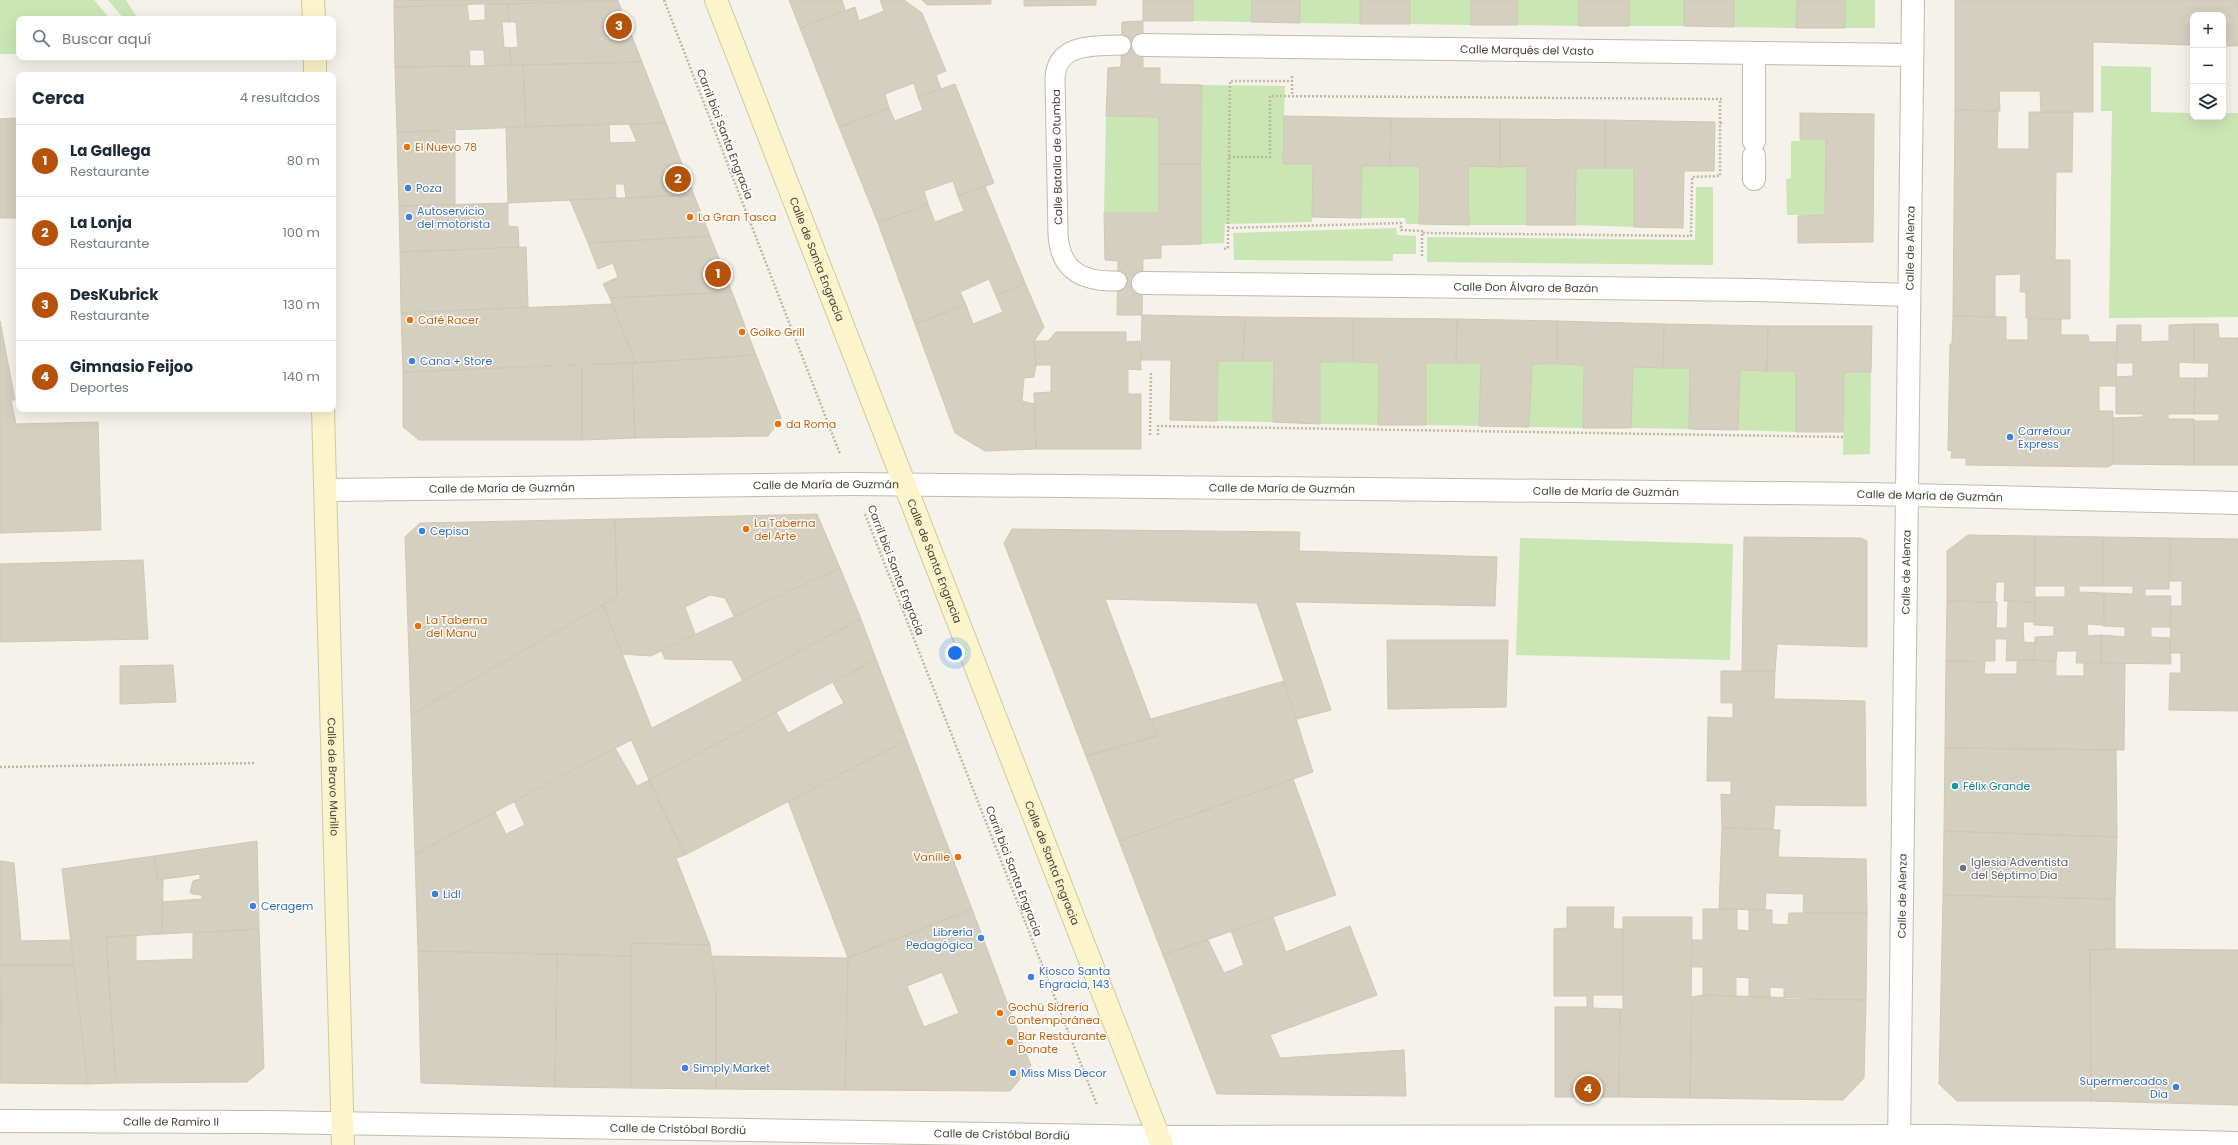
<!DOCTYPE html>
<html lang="es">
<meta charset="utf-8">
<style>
:root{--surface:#fff;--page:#f6f6f7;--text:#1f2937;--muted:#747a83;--line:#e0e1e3;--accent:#b45309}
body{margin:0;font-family:Poppins,sans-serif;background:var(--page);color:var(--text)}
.controls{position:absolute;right:12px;top:12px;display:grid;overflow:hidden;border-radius:8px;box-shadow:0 4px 16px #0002}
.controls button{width:36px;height:36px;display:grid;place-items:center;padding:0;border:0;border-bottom:1px solid var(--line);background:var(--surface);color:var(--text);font:20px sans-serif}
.you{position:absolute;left:955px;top:653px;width:14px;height:14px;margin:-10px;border:3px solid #fff;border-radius:50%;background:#1a73e8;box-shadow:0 0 0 6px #1a73e833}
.badge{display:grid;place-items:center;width:26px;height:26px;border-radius:50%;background:var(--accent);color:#fff;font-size:13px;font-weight:700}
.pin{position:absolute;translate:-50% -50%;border:2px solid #fff;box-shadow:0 1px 4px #0006}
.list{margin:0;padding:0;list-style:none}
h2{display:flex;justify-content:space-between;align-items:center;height:52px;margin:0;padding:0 16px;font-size:17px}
h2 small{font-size:13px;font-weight:400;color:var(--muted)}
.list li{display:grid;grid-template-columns:26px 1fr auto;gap:12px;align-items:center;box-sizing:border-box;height:72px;padding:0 16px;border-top:1px solid var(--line)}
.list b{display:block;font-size:15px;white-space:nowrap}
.list p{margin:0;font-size:13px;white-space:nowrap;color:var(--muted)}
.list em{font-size:13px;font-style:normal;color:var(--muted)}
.icon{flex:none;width:22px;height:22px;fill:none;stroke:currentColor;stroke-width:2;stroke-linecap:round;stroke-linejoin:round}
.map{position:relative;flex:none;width:2238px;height:1145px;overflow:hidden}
.search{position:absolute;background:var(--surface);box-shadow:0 4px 16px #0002;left:16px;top:16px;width:320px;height:44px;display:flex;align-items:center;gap:10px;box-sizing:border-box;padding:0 14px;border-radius:8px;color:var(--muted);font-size:15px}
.panel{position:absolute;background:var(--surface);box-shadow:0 4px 16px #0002;left:16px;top:72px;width:320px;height:340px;border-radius:8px}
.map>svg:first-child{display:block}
.green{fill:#cbe6b5}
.building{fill:#d5cfc0;stroke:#d0c8b3;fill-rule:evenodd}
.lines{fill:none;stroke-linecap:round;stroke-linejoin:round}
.lane-casing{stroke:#bfbbad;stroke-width:21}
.street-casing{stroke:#bfbbad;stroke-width:24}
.secondary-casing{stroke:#d1c99c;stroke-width:24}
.path{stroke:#c0b89f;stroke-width:2.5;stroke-dasharray:2 2;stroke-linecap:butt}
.lane{stroke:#fff;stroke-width:19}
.street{stroke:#fff;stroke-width:22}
.secondary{stroke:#fcf5cc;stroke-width:22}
.food-dot{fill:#e8710a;stroke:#fff;stroke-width:1.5}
.shop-dot{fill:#3f7fe0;stroke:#fff;stroke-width:1.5}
.culture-dot{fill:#0f9aa8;stroke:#fff;stroke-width:1.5}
.worship-dot{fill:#6b7280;stroke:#fff;stroke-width:1.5}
.labels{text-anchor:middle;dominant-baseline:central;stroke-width:3;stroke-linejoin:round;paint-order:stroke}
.street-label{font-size:11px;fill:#484338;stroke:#fff}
.food-label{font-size:11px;fill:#c56008;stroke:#fff;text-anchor:start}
.shop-label{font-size:11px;fill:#366cbe;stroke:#fff;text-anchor:start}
.culture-label{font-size:11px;fill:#0d838f;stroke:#fff;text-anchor:start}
.worship-label{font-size:11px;fill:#5b616d;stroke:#fff;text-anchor:start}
</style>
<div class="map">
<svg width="2238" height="1145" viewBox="0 0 2238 1145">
<rect width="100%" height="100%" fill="#f4f2ea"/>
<!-- green -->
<path class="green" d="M0,0H94L110,19H19V54H0Z
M108,0H126L138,19H124Z
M1193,0H1252L1251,22L1193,21Z
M1300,0H1360V24L1300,23Z
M1410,0H1471V25L1410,24Z
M1518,0H1579V26L1517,25Z
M1629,0H1684V26H1629Z
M1734,0H1797L1796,28L1734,27Z
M1845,0H1875V28H1845Z
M2101,66L2151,67V112L2193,113V117H2223V113H2238V317L2109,318L2112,111H2101Z
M1202,85L1285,86L1284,116L1313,164L1312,222L1225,224L1224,243L1201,244Z
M1106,116L1159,117V213H1104Z
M1800,139H1826L1825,215H1787L1786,179L1791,178V141H1800Z
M1362,166H1420L1419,224H1406L1405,218H1361Z
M1468,166H1527V225H1469Z
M1576,168H1634V227L1575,225Z
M1696,187H1713V265L1427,262V237L1695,240Z
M1396,228L1397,235L1416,236V254H1393V261L1234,260L1233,233Z
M1218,361H1274L1273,422L1217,421Z
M1320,362L1379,363L1378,425L1320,424Z
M1426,363H1481L1479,426L1426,425Z
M1532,364L1584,365L1583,428L1529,427Z
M1633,367L1690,368L1689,429L1631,428Z
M1740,370L1796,371V432L1738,430Z
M1844,372H1871L1870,454L1843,455Z
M1520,538L1733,544L1730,660L1516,655Z"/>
<!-- building -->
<path class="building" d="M394,0H480V4L394,7Z
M480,0H618V1L485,4H480Z
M789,0H842L845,10L800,28Z
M880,0H904L922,13L946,71L936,75L941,89L918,97L914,83L885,94L889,108L839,127L800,28L855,7L859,21L884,11Z
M922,0H991V4L927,5Z
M1024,0H1096V5L1024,6Z
M1143,0H1193V21H1143Z
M1252,0H1300V23L1251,22Z
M1360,0H1410V24H1360Z
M1471,0H1518L1517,25H1471Z
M1579,0H1629V26H1579Z
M1684,0H1734V27L1684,26Z
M1797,0H1845V28H1796Z
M1955,0H2238V46H2223V15H2193V45L2093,42V112H2041L2040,91H1999L2000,111L1955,110Z
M618,1L642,62L511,65L510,48L518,47L516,22H509L508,4Z
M485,4H508L509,22H502L504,47L510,48L511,65L485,66L484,50H469L470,66L395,67L394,7L467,5L469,21L485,20Z
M1143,21V68H1160V84L1202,85L1201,164H1159V117L1106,116L1108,68L1121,67L1122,22Z
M642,62L666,123L526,127L523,65Z
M523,65L526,127L397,132L395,67Z
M955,84L994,183L958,196L953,181L924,191L928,204L878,223L839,127L889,108L895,121L923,110L918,97Z
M1955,110L1998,111L1997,149H2029V112H2073L2072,172H2056L2055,260H2070V319L2026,318V292H2020L2021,274L1995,275V317L1953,316Z
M1800,113L1874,114L1873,242L1798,243V216L1825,215L1826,139H1800Z
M1284,116L1391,118L1390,166H1362L1361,218L1312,217L1313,164H1283Z
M15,118V120H19V218H0V119Z
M1391,118L1500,119V167L1468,166L1469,225L1419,224L1420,166H1390Z
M1500,119L1605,120V168H1576L1575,225H1527V166L1500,167Z
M1605,120L1715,122L1714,171H1684L1683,228L1634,227V168H1605Z
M666,123L694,195L626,198L624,184H615L616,198L508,203L506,127L609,124L610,143L637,142L629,124Z
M455,131V204L399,206L397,132Z
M1159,164H1201V244L1161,245V258L1143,259L1142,315H1117L1118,261L1105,260L1104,213H1159Z
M985,186L1025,283L996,296L989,279L960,292L966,305L915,324L878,223L928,204L935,222L964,211L958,196Z
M694,195L710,236L588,243L570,200Z
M508,203V226L518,227L519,247L400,252L399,206Z
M710,236L732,292L610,298L603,284L618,277L613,263L598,269L588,243Z
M526,247L528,307L401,313L400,252Z
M1025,283L1044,327L1034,341L1036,365L1034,377L1024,378L1022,401L1034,404L1036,449L985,451L955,433L915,324L966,305L973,324L1003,312L996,296Z
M732,292L756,355L636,363L610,298Z
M612,304L636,363L403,372L401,313Z
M1142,315L1245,317L1243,361H1218L1217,421L1170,420L1171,360H1141Z
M1953,316L2006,317V340H2028V319H2061V335H2088L2089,342H2117L2116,386H2099V411H2113V464L2108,467L1966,465V458H1951L1952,451L1948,450L1950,344H1952Z
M1245,317L1353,318V362H1320V424L1273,422L1274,361H1243Z
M1353,318L1457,319L1456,363H1426V425H1378L1379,363L1353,362Z
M1457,319L1557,321V364H1532L1529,427L1479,426L1481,363H1456Z
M0,321L15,400H11L16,424L98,422L101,530L0,533Z
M1557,321L1664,324L1663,368L1633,367L1631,428H1583L1584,365L1557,364Z
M1664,324L1768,326L1767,371L1740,370L1738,430L1689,429L1690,368H1663Z
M2194,324V363L2179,362V378H2195L2194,414H2168V419H2194V465L2113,464V418L2143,417V414H2116V377L2133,376V363H2116L2117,325H2141V342L2169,341V325Z
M2194,324H2218L2219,338H2238V465H2194V421H2219V414H2194L2195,378H2208L2209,363H2194Z
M1768,326H1872L1871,372H1844L1843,432H1796V371H1767Z
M1056,332H1126V342L1140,341L1141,370L1128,369V394H1141V449H1036L1034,393L1051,392V365H1036L1034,341H1048Z
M756,355L781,418L768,436L635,438L632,363Z
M632,363L635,438L582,440V364Z
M582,364V440H419L403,427V372Z
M817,514L840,568L734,616L725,598L710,595L685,607L695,634L651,656L622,654L603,605L617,597L615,519Z
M615,519L617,597L411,715L405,537L420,523Z
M1012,529L1300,532L1299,551L1497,557L1495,606L1295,602L1331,710L1297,719L1257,603L1105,599L1157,736L1086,756L1004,543Z
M1968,535L2035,536V602L2004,601L2005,582H1996L1995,602L1947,601V551Z
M2035,536L2103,537V586H2079V592L2104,593V625L2087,624L2088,636L2101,635V663H2076L2077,651H2057L2056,661L2034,660L2035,637L2054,636V626L2034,625L2035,597H2065V586H2035Z
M1744,537L1861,538L1867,541V647L1777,644L1775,671H1742Z
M2103,537L2170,538L2169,589H2145V596H2171L2170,627H2151V637L2170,638L2171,664L2101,663V635L2125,637V627L2103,626L2104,593L2133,594V586H2103Z
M2170,538L2238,539V711L2169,710L2170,673H2181V653H2170L2171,606H2182V581H2170Z
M143,560L148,639L0,642V564Z
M840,568L861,619L743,681L732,660L665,659L661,650Z
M1947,601L1997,602L1996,628H2007L2008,601L2035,602V622H2023L2024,642L2035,643L2034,660L2006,661L2007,639H1995V661H1946Z
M603,605L652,729L415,854L411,715Z
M861,619L876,659L649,780L631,739Z
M1387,640H1508L1506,707L1388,709Z
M876,659L907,740L685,855L649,780L776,712L788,733L844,703L833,683Z
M2017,660L2056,661V676H2084V662L2125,663L2124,750L1945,748L1946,661L1985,662L1984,674H2017Z
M173,665L176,702L120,704V666Z
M1721,671H1775L1774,699L1865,701L1866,806L1775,805L1773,829L1722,828L1721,794L1731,795V781H1707L1708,717L1733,718V703H1721Z
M1284,681L1313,772L1119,841L1086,756L1157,736L1151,719Z
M907,740L972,909L848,958L788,801Z
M615,748L637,786L649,780L685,855L676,858L710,945L631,943V956L418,951L415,854L495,812L506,834L525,825L514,801Z
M1945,748L2116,750L2117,837L1944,831Z
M1293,779L1336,895L1163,955L1119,841Z
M1722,828L1780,830L1778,857L1866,859L1867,913H1803L1804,894L1766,893L1765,910L1719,909Z
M1944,831L2117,837L2115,899L1943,895Z
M257,841L259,929L162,934V902L202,899V895L192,894L190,892L193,881L200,879V874L158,880L154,856Z
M154,856L158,880L163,879L162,934L106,937L116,1083L88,1084L62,869Z
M0,861L14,863L21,941L71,940L74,965H0Z
M1943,895L2115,899V949L2090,950L2091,1101H1957L1939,1084Z
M1567,907H1614L1613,929H1623V995H1593V1008L1620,1009L1619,1097H1555V1007H1587V996H1554V929L1567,928Z
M972,909L1031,1066L1010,1091L845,1090L848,958ZM942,972L959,1013L924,1027L907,986Z
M1703,909H1737V930L1749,931V909L1772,910V924L1788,925L1789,913H1867L1866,1000L1784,999V988L1770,987V997H1749V978L1736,977V996L1703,995V967H1691L1692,940H1703Z
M1273,917L1286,952L1350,926L1377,995L1270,1035L1280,1058L1404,1050L1406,1096L1217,1094L1163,955L1208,940L1224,973L1244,965L1231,931Z
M1623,917H1692L1690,1098L1619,1097L1620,1009H1623Z
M259,929L264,1068L247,1082L116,1083L106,937L136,935V961L193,959V933Z
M631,943L710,945L716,991V1089L631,1088Z
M2115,949L2238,950V1105L2091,1101L2090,950Z
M418,951L557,954L555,1087L421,1083Z
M557,954L631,956V1088L555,1087Z
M712,956L848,958L845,1090L716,1089V991Z
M0,965H74L88,1084L0,1083V1022H2Z
M0,984L2,1022H0Z
M1703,995L1866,1000L1864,1078L1843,1100L1690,1098L1692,997Z"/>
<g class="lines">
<!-- lane casing -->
<g class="lane-casing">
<path id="lane" d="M1117,281C1082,282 1060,271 1058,234L1055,79C1056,43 1094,46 1121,45"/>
</g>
<!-- street casing -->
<g class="street-casing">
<g id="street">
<path id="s1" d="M1143,45L1912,55"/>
<path d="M1754,141V54"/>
<path d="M1754,156V179"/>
<path id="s2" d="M1143,283L1754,290L1909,295"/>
<path id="s3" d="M326,490L853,484L1867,494L2238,503"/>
<path id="s4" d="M0,1121L269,1122L1159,1137L1947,1136L2238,1143"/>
<path id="s5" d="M1899,1145L1913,0"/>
</g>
</g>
<!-- secondary casing -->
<g class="secondary-casing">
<g id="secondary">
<path d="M313,0L314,19"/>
<path id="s6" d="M716,0L1162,1145"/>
<path d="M315,57V75"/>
<path id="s7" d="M323,409L343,1145"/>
</g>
</g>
<!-- path -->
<path class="path" d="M664,0L840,454
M1292,76V96
M1720,123V100
M1229,157H1270V96L1724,99
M1228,228L1230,81H1292
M1422,234V257
M1224,249L1228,248V228L1401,223V230L1422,231V233L1691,236L1692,177L1720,176V123H1724
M1150,435L1151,372
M1158,435V426L1843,437
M865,514L1097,1105
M0,767L254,763"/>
<!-- lane -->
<use href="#lane" class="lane"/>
<!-- street -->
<use href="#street" class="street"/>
<!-- secondary -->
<use href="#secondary" class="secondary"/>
</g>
<!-- markers -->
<g class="food-dot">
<circle cx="407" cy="147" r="4"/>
<circle cx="690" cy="217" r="4"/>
<circle cx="410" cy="320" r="4"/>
<circle cx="742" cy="332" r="4"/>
<circle cx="778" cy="424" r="4"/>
<circle cx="746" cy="529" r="4"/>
<circle cx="418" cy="626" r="4"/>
<circle cx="958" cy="857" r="4"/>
<circle cx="1000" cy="1013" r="4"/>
<circle cx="1010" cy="1042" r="4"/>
</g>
<g class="shop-dot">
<circle cx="408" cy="188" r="4"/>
<circle cx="409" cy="217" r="4"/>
<circle cx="412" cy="361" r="4"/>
<circle cx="2010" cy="437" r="4"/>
<circle cx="422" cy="531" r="4"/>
<circle cx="435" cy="894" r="4"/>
<circle cx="253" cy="906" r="4"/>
<circle cx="981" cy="938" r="4"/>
<circle cx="1031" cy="977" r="4"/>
<circle cx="685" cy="1068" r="4"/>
<circle cx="1013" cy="1073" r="4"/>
<circle cx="2176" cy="1087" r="4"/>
</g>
<circle class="culture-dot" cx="1955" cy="786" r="4"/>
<circle class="worship-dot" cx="1963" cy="868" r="4"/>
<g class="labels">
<!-- street labels -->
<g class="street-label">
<text stroke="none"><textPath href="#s1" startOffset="384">Calle Marqués del Vasto</textPath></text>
<text transform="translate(725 134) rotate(69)">Carril bici Santa Engracia</text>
<text transform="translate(1057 157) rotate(-91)">Calle Batalla de Otumba</text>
<text stroke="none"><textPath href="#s5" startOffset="897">Calle de Alenza</textPath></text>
<text stroke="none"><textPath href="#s6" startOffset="278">Calle de Santa Engracia</textPath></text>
<text stroke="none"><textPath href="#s2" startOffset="383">Calle Don Álvaro de Bazán</textPath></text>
<text stroke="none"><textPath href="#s3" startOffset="500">Calle de María de Guzmán</textPath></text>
<text stroke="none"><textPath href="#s3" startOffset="176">Calle de María de Guzmán</textPath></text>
<text stroke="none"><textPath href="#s3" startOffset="956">Calle de María de Guzmán</textPath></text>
<text stroke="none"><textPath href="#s3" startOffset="1280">Calle de María de Guzmán</textPath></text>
<text stroke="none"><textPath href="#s3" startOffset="1604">Calle de María de Guzmán</textPath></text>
<text stroke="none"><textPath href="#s6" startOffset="602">Calle de Santa Engracia</textPath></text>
<text transform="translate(896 570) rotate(69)">Carril bici Santa Engracia</text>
<text stroke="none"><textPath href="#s5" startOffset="573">Calle de Alenza</textPath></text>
<text stroke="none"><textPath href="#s7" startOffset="368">Calle de Bravo Murillo</textPath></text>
<text stroke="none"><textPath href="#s6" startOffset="926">Calle de Santa Engracia</textPath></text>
<text transform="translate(1014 871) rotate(69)">Carril bici Santa Engracia</text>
<text stroke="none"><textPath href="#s5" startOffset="249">Calle de Alenza</textPath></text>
<text stroke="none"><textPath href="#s4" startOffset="171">Calle de Ramiro II</textPath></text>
<text stroke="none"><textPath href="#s4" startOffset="678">Calle de Cristóbal Bordiú</textPath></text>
<text stroke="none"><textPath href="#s4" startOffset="1002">Calle de Cristóbal Bordiú</textPath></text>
</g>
<!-- food labels -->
<g class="food-label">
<text x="415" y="147">El Nuevo 78</text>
<text x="698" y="217">La Gran Tasca</text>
<text x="418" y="320">Café Racer</text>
<text x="750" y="332">Goiko Grill</text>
<text x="786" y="424">da Roma</text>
<text x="754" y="523">La Taberna<tspan x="754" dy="13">del Arte</tspan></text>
<text x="426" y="620">La Taberna<tspan x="426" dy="13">del Manu</tspan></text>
<text x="950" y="857" text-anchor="end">Vanille</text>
<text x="1008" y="1007">Gochü Sidrería<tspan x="1008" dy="13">Contemporánea</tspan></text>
<text x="1018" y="1036">Bar Restaurante<tspan x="1018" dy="13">Donate</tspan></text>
</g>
<!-- shop labels -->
<g class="shop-label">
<text x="416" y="188">Poza</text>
<text x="417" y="211">Autoservicio<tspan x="417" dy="13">del motorista</tspan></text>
<text x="420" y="361">Cana + Store</text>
<text x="2018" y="431">Carrefour<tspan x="2018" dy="13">Express</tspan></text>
<text x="430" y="531">Cepisa</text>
<text x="443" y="894">Lidl</text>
<text x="261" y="906">Ceragem</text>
<text x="973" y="932" text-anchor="end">Librería<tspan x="973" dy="13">Pedagógica</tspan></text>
<text x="1039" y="971">Kiosco Santa<tspan x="1039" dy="13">Engracia, 143</tspan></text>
<text x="693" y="1068">Simply Market</text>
<text x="1021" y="1073">Miss Miss Decor</text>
<text x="2168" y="1081" text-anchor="end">Supermercados<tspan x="2168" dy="13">Dia</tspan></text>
</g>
<!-- culture labels -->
<g class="culture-label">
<text x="1963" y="786">Félix Grande</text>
</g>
<!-- worship labels -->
<g class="worship-label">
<text x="1971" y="862">Iglesia Adventista<tspan x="1971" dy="13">del Séptimo Día</tspan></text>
</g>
</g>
</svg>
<div class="controls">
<button>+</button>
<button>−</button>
<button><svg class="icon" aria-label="layers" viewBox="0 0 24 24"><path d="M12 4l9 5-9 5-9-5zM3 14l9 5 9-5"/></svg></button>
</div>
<div class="you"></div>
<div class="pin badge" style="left:718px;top:274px">1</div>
<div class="pin badge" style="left:678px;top:179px">2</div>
<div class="pin badge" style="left:619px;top:26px">3</div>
<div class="pin badge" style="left:1588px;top:1089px">4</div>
<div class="search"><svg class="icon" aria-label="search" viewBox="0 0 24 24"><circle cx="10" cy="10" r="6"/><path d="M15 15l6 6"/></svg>Buscar aquí</div>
<section class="panel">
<h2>Cerca<small>4 resultados</small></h2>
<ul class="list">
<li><span class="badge">1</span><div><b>La Gallega</b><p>Restaurante</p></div><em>80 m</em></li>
<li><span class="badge">2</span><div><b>La Lonja</b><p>Restaurante</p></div><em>100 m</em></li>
<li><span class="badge">3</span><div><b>DesKubrick</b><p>Restaurante</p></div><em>130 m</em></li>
<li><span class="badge">4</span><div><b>Gimnasio Feijoo</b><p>Deportes</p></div><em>140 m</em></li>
</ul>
</section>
</div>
